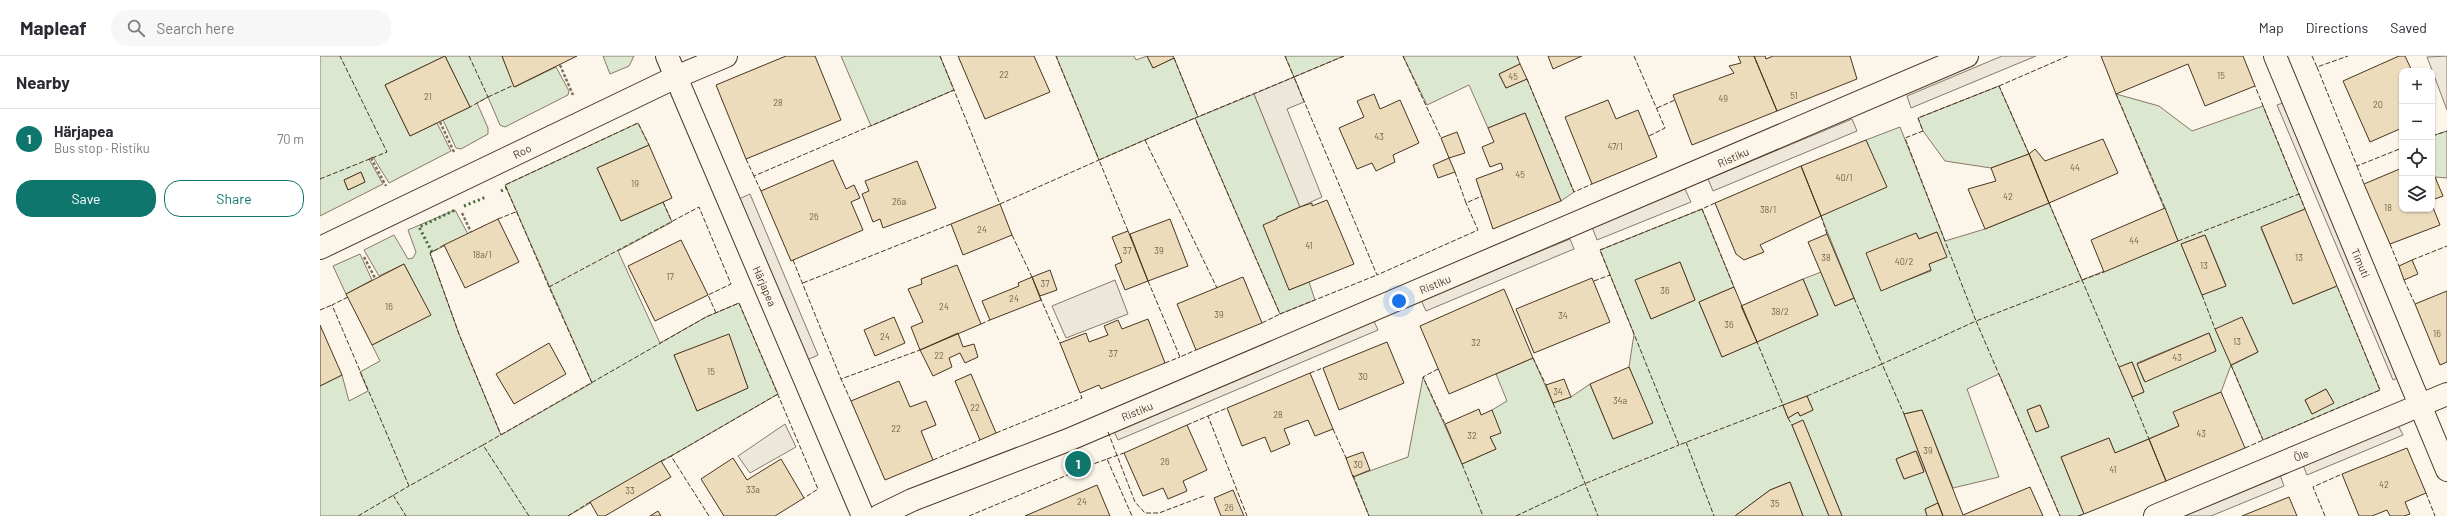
<!DOCTYPE html>
<meta charset="utf-8">
<style>
:root{--surface:#fff;--page:#f7f7f7;--text:#2b2b33;--muted:#7c7c81;--line:#e1e1e2;--accent:#0f766e}
body{margin:0;font-family:Barlow,sans-serif;background:var(--page);color:var(--text)}
.controls{position:absolute;right:12px;top:12px;display:grid;overflow:hidden;border-radius:8px;box-shadow:0 1px 3px #0004}
.controls button{width:36px;height:36px;display:grid;place-items:center;padding:0;border:0;border-bottom:1px solid var(--line);background:var(--surface);color:var(--text);font:20px sans-serif}
.you{position:absolute;left:1079px;top:245px;width:14px;height:14px;margin:-10px;border:3px solid #fff;border-radius:50%;background:#1a73e8;box-shadow:0 0 0 6px #1a73e833}
.badge{display:grid;place-items:center;width:26px;height:26px;border-radius:50%;background:var(--accent);color:#fff;font-size:13px;font-weight:700}
.pin{position:absolute;translate:-50% -50%;border:2px solid #fff;box-shadow:0 1px 4px #0006}
.list{margin:0;padding:0;list-style:none}
h2{display:flex;justify-content:space-between;align-items:center;height:52px;margin:0;padding:0 16px;font-size:17px}
h2 small{font-size:13px;font-weight:400;color:var(--muted)}
.list li{display:grid;grid-template-columns:26px 1fr auto;gap:12px;align-items:center;box-sizing:border-box;height:60px;padding:0 16px;border-top:1px solid var(--line)}
.list b{display:block;font-size:15px;white-space:nowrap}
.list p{margin:0;font-size:13px;white-space:nowrap;color:var(--muted)}
.list em{font-size:13px;font-style:normal;color:var(--muted)}
.actions{display:flex;gap:8px;padding:12px 16px}
.actions a{flex:1;padding:9px 0;border:1px solid var(--accent);border-radius:16px;text-align:center;font-size:14px;color:var(--accent)}
.actions .main{background:var(--accent);color:#fff}
.icon{flex:none;width:22px;height:22px;fill:none;stroke:currentColor;stroke-width:2;stroke-linecap:round;stroke-linejoin:round}
.map{position:relative;flex:none;width:2127px;height:460px;overflow:hidden}
header{display:flex;align-items:center;gap:24px;box-sizing:border-box;height:56px;padding:0 20px;background:var(--surface);border-bottom:1px solid var(--line)}
header strong{font-size:19px}
nav{display:flex;gap:22px;margin-inline-start:auto;font-size:14px}
.search{width:280px;height:36px;background:var(--page);display:flex;align-items:center;gap:10px;box-sizing:border-box;padding:0 14px;border-radius:16px;color:var(--muted);font-size:15px}
main{display:flex}
aside{flex:1;background:var(--surface)}
.map>svg:first-child{display:block}
.green{fill:#dce7d0;stroke:#887966;fill-rule:evenodd}
.parking{fill:#ede7d9;stroke:#887966}
.building{fill:#ecdcbc;stroke:#4a3520}
.lines{fill:none;stroke-linecap:round;stroke-linejoin:round}
.street-casing{stroke:#4a3520;stroke-width:24}
.secondary-casing{stroke:#4a3520;stroke-width:24}
.path{stroke:#7f6f5c;stroke-width:2.5;stroke-dasharray:3 2;stroke-linecap:butt}
.street{stroke:#fbf6e9;stroke-width:22}
.secondary{stroke:#fbf6e9;stroke-width:22}
.hedge{stroke:#436837;stroke-width:3;stroke-dasharray:2 3;stroke-linecap:butt}
.fence{stroke:#4a3520;stroke-width:1;stroke-dasharray:5 2;stroke-linecap:butt}
.labels{text-anchor:middle;dominant-baseline:central;stroke-width:3;stroke-linejoin:round;paint-order:stroke}
.number-label{font-size:9px;fill:#725f47}
.street-label{font-size:11px;fill:#4a3520;stroke:#fbf6e9}
</style>
<header>
<strong>Mapleaf</strong>
<div class="search"><svg class="icon" aria-label="search" viewBox="0 0 24 24"><circle cx="10" cy="10" r="6"/><path d="M15 15l6 6"/></svg>Search here</div>
<nav><a>Map</a><a>Directions</a><a>Saved</a></nav>
</header>
<main>
<aside>
<h2>Nearby<small></small></h2>
<ul class="list">
<li><span class="badge">1</span><div><b>Härjapea</b><p>Bus stop · Ristiku</p></div><em>70 m</em></li>
</ul>
<div class="actions"><a class="main">Save</a><a>Share</a></div>
</aside>
<div class="map">
<svg width="2127" height="460" viewBox="0 0 2127 460">
<rect width="100%" height="100%" fill="#fbf6e9"/>
<!-- green -->
<path class="green" d="M0,0H182L195,31L236,11L249,35L248,39L185,71L180,69L168,41L157,47L168,72V78L141,93L136,92L123,64L150,51L125,0L65,29L90,80L117,67L131,95L69,127L53,101L49,103L63,128L0,160ZM41,116L45,126L28,134L24,124Z
M283,0H314L309,10L290,18Z
M521,0H620L634,34L551,70Z
M736,0H814L816,4L827,0L833,12L854,2L878,61L934,38L980,151L957,161L969,234L989,226L995,244L960,258L875,62L779,104Z
M965,0H1024L974,21Z
M1083,0H1197L1200,8L1179,18L1186,32L1207,23L1254,136L1241,145L1205,57L1168,72L1149,29L1107,49Z
M1679,30L1709,98L1671,112L1625,105L1603,75L1598,62Z
M1796,38L1839,50L1872,75L1943,50L1985,153L1941,172L1973,248L2017,230L2060,334L1943,384L1911,309L1901,336L1854,356L1859,370L1795,397L1789,382L1741,401L1764,458L1758,460H1740L1679,318L1647,333L1679,421L1633,432L1602,354L1584,358L1618,447L1605,453L1607,460H1522L1483,365L1472,369L1509,460H1483L1470,426L1450,434L1415,460H1049L1033,421L1088,401L1103,321L1142,408L1176,393L1170,381L1172,354L1187,345L1176,318L1213,302L1233,347L1251,341L1270,328L1293,383L1332,367L1309,311L1314,278L1280,194L1382,153L1414,231L1379,246L1402,301L1498,259L1483,223L1501,216L1515,250L1534,242L1501,160L1546,84L1580,71L1625,185L1665,173L1729,147L1762,224L1858,185ZM1617,176L1626,201L1609,208L1611,215L1561,234L1596,177L1599,183ZM1885,179L1906,229L1882,239L1861,188ZM1360,206L1375,244L1331,263L1316,224ZM1922,261L1938,296L1912,309ZM1889,277L1896,295L1824,325L1817,307ZM1812,306L1824,336L1812,341L1800,311ZM2006,333L2013,347L1992,358L1985,344ZM1487,340L1493,354L1480,360L1478,356L1468,362L1463,350ZM1720,349L1729,371L1716,376L1707,354ZM1596,395L1604,415L1584,423L1576,403Z
M318,67L329,89L277,112L301,165L343,146L352,166L298,195L340,287L386,261L419,247L458,338L248,460H0V330L22,319L29,345L48,335L40,316L60,305L52,289L110,259L84,208L59,220L44,194L74,179L88,203L93,202L96,196L88,174L135,154L148,178L110,197L139,278L181,379L272,327L185,129ZM409,279L428,332L377,355L354,299Z
M2127,75V122L2115,121L2112,114V80Z
M40,198L52,224L26,238L13,210Z"/>
<!-- parking -->
<path class="parking" d="M1682,0H1716L1591,52L1587,40Z
M2127,0V54L2107,1Z
M974,21L984,46L967,53L1002,141L980,151L934,38Z
M1968,45L2084,319L2073,324L1957,49Z
M1532,63L1537,75L1393,135L1388,123Z
M1365,133L1371,146L1277,184L1272,171Z
M430,138L498,299L487,304L419,143Z
M1250,183L1254,193L1106,255L1101,244Z
M795,224L808,258L746,282L732,250Z
M1053,263L1058,274L798,384L793,373Z
M465,368L476,391L430,417L418,400Z
M2078,369L2083,379L1987,419L1983,409Z
M1960,419L1964,430L1891,460H1861Z"/>
<!-- building -->
<path class="building" d="M125,0L150,51L90,80L65,29Z
M182,0H257L194,31Z
M466,0H495L521,64L426,103L396,29Z
M638,0H714L730,36L665,63Z
M827,0H853L854,2L833,12Z
M1228,0H1262L1233,13Z
M1418,0H1434L1457,55L1372,89L1353,39L1414,17L1409,10L1421,7Z
M1434,0H1445L1446,3L1453,0H1530L1537,23L1457,55Z
M1781,0H1923L1935,30L1885,50L1868,8L1796,38Z
M2079,0H2085L2092,15H2082V72L2050,86L2023,25Z
M1200,8L1207,23L1186,32L1179,18Z
M1054,38L1060,53L1080,44L1099,87L1073,99L1075,106L1056,115L1052,107L1037,113L1019,72L1044,61L1037,45Z
M1288,44L1296,63L1318,54L1337,101L1272,128L1245,61Z
M1205,57L1241,145L1173,173L1156,123L1183,113L1181,107L1170,111L1162,91L1174,86L1168,72Z
M1137,76L1145,97L1129,102L1121,82Z
M1783,83L1798,117L1729,147L1709,98L1715,93L1725,105Z
M1546,84L1567,131L1501,160L1481,110Z
M329,89L352,142L301,165L277,112Z
M1709,98L1729,147L1665,173L1648,133L1676,125L1671,112Z
M1129,102L1135,116L1118,122L1113,109Z
M513,104L526,133L534,129L540,142L531,146L543,174L471,205L441,135Z
M597,105L616,152L563,172L560,163L553,166L542,138L549,135L545,125Z
M1481,110L1501,160L1440,189L1444,196L1424,204L1416,198L1395,147Z
M2082,112V153H2112V149L2120,169L2070,188L2044,128Z
M41,116L45,126L28,134L24,124Z
M2115,121L2123,140L2112,144V123Z
M1007,144L1034,208L969,234L943,169L957,163V161L980,151L992,147V150Z
M680,148L692,179L643,199L631,168Z
M1845,152L1858,185L1784,216L1771,184Z
M1985,153L2017,230L1973,248L1941,171Z
M178,163L199,206L145,232L124,189Z
M850,163L868,210L828,225L810,178Z
M808,175L828,225L805,234L795,209L802,206L792,181Z
M1617,176L1627,201L1609,208L1611,214L1561,235L1546,197L1596,177L1599,183Z
M1507,178L1534,242L1515,250L1488,186Z
M1885,179L1906,230L1882,239L1861,188Z
M361,184L388,239L335,265L308,210Z
M2092,204L2098,218L2084,224L2079,210Z
M1360,206L1375,244L1331,263L1315,224Z
M84,208L111,259L52,289L26,238Z
M637,209L661,268L600,294L591,271L603,266L588,233L602,228L601,223Z
M730,214L737,234L720,240L712,221Z
M712,221L721,244L670,264L662,245L699,230L698,227Z
M923,221L942,267L876,294L857,248Z
M1272,222L1290,266L1214,297L1196,253Z
M1483,223L1498,259L1437,286L1421,250Z
M1414,231L1437,286L1402,301L1379,246Z
M1184,233L1213,302L1129,338L1100,270Z
M2127,235V306L2120,309L2095,248Z
M574,261L585,287L555,300L544,274Z
M1922,261L1938,296L1911,309L1895,273Z
M828,263L845,307L781,333L779,329L760,337L740,287L766,277L769,286L788,279L784,270L798,264L802,273Z
M0,269L22,319L0,330Z
M638,277L643,291L654,288L658,301L645,307L640,297L629,302L632,311L613,320L600,294Z
M1889,277L1896,295L1825,326L1817,308Z
M409,278L428,332L377,355L354,299Z
M1067,286L1084,327L1019,354L1003,312Z
M229,287L246,318L194,348L176,318Z
M1812,306L1824,336L1812,341L1799,311Z
M1309,311L1333,367L1293,383L1270,328Z
M990,317L1013,373L995,380L988,364L964,373L970,388L951,396L945,381L922,390L907,352Z
M651,318L676,377L660,384L635,325Z
M1244,323L1251,341L1233,347L1226,329Z
M579,325L590,351L606,345L616,369L601,375L613,404L565,424L531,345Z
M2006,333L2014,347L1992,358L1985,344Z
M1901,336L1925,392L1846,425L1829,383L1859,370L1853,356Z
M1487,340L1493,354L1480,360L1478,356L1468,362L1463,349Z
M1720,349L1729,371L1716,376L1707,354Z
M1159,353L1161,359L1172,354L1181,377L1170,381L1176,393L1142,408L1125,368Z
M1602,354L1643,459L1710,431L1723,460H1623L1584,358Z
M1483,364L1522,460H1509L1472,369Z
M867,369L887,414L863,425L867,435L848,443L843,432L823,440L804,397Z
M1789,382L1795,397L1829,383L1846,425L1764,458L1741,401Z
M2087,392L2106,437L2085,446L2090,458L2084,460H2070L2067,454L2052,460H2039L2022,418Z
M1596,395L1604,416L1584,423L1576,403Z
M1043,396L1050,414L1033,421L1026,402Z
M413,402L427,424L461,403L484,442L455,460H404L381,423Z
M341,405L351,421L285,460H278L270,446Z
M768,410L770,416L759,421L757,415Z
M1470,426L1483,460H1415L1450,434Z
M777,429L790,460H705Z
M913,434L924,460H901L894,442Z
M1969,441L1977,460H1922Z
M1618,447L1623,460H1607L1605,453Z
M338,455L341,460H330Z"/>
<g class="lines">
<!-- street casing -->
<g class="street-casing">
<path id="street" d="M347,0L543,460
M1955,0L2127,414
M0,192L356,21L406,0
M1835,460L2127,338"/>
</g>
<!-- secondary casing -->
<g class="secondary-casing">
<path id="secondary" d="M559,460L592,444L748,384L1647,0"/>
</g>
<!-- path -->
<path class="path" d="M240,9L253,39
M120,66L134,96
M51,102L66,130
M142,157L151,176
M44,201L55,222"/>
<!-- street -->
<use href="#street" class="street"/>
<!-- secondary -->
<use href="#secondary" class="secondary"/>
<!-- hedge -->
<path class="hedge" d="M181,135L187,132
M144,150L166,141
M112,196L99,171L135,154"/>
<!-- fence -->
<path class="fence" d="M149,0L168,41L150,51
M620,0L634,34
M965,0L974,21L875,62L960,258L1057,219
M1024,0L974,21L1057,219L1158,174L1146,147
M1083,0L1121,82
M1197,0L1200,8
M1314,0L1345,72L1329,80
M1992,0L1997,11L2028,0
M854,2L878,61
M1997,11L2037,110L2082,92
M1207,23L1254,136L1272,128
M1679,30L1748,0
M1796,38L1845,152
M168,41L194,29
M1337,52L1355,44
M2112,80L2127,75
M825,84L897,232
M1709,98L1679,30L1598,62L1603,75L1585,82L1656,265L1762,224L1799,311
M426,103L434,120
M2037,110L2044,128
M1135,116L1146,147L1162,140
M0,123L67,96L20,0
M441,135L434,120L634,34L680,148L779,104L736,0
M1979,138L1985,153
M343,146L352,166
M1395,147L1382,153L1414,231
M1729,147L1762,224L1784,216
M1382,153L1280,194L1359,389L1463,349L1437,286
M1501,160L1507,178
M178,163L198,155
M808,175L779,104L875,62
M692,179L712,221
M1858,185L1979,138L1935,30
M2070,188L2079,210
M124,189L110,197L139,278L181,379
M473,204L521,323
M2092,204L2127,190
M2084,224L2095,248
M828,225L860,301L876,294
M1274,225L1290,219
M483,227L631,168
M229,231L185,129L318,67L329,89
M1882,239L1895,273
M28,241L12,249L89,430L163,389
M720,241L740,287
M1534,242L1562,308L1656,265L1740,460
M0,254L12,249
M942,267L960,258
M661,268L670,264
M1213,302L1226,329
M845,307L860,301
M1911,309L1943,384L2060,334L2017,230
M1118,313L1103,321L1125,368
M990,317L1003,312
M272,327L229,231L379,151L411,228L388,239L396,257
M1487,340L1562,308L1584,358
M1812,341L1829,383
M531,345L521,323L600,294
M1233,347L1278,460
M888,360L907,352
M1468,362L1472,369
M867,369L888,360L927,460
M1013,373L1027,404
M788,376L815,446L825,457H839L884,440
M676,377L762,342L760,337
M1366,386L1394,460
M1925,392L1943,384
M787,403L804,397
M613,404L660,384
M341,405L351,400
M1142,408L1163,460
M768,410L787,403L812,460
M1033,419L1049,460
M2106,437L2115,460
M73,439L86,460
M38,460L89,430
M209,460L163,389L386,261L419,247L498,433L484,442
M248,460L270,446
M389,460L351,400L458,338
M649,460L757,415
M1196,460L1264,428L1359,389
M1758,460L1764,458
M2005,460L1993,431L2022,418"/>
</g>
<g class="labels">
<!-- number labels -->
<g class="number-label">
<text x="684" y="18">22</text>
<text x="1901" y="19">15</text>
<text x="1193" y="20">45</text>
<text x="1474" y="39">51</text>
<text x="108" y="40">21</text>
<text x="1403" y="42">49</text>
<text x="458" y="46">28</text>
<text x="2058" y="48">20</text>
<text x="1059" y="80">43</text>
<text x="1295" y="90">47/1</text>
<text x="1755" y="111">44</text>
<text x="1200" y="118">45</text>
<text x="1524" y="121">40/1</text>
<text x="315" y="127">19</text>
<text x="1688" y="140">42</text>
<text x="579" y="145">26a</text>
<text x="2068" y="151">18</text>
<text x="1448" y="153">38/1</text>
<text x="494" y="160">26</text>
<text x="662" y="173">24</text>
<text x="1814" y="184">44</text>
<text x="989" y="189">41</text>
<text x="807" y="194">37</text>
<text x="839" y="194">39</text>
<text x="162" y="198">18a/1</text>
<text x="1506" y="201">38</text>
<text x="1979" y="201">13</text>
<text x="1584" y="205">40/2</text>
<text x="1884" y="209">13</text>
<text x="350" y="220">17</text>
<text x="725" y="227">37</text>
<text x="1345" y="234">36</text>
<text x="694" y="242">24</text>
<text x="69" y="250">16</text>
<text x="624" y="250">24</text>
<text x="1460" y="255">38/2</text>
<text x="899" y="258">39</text>
<text x="1243" y="259">34</text>
<text x="1409" y="268">36</text>
<text x="2117" y="277">16</text>
<text x="565" y="280">24</text>
<text x="1917" y="285">13</text>
<text x="1156" y="286">32</text>
<text x="793" y="297">37</text>
<text x="619" y="299">22</text>
<text x="1857" y="301">43</text>
<text x="391" y="315">15</text>
<text x="1043" y="320">30</text>
<text x="1238" y="335">34</text>
<text x="1300" y="344">34a</text>
<text x="655" y="351">22</text>
<text x="958" y="358">28</text>
<text x="576" y="372">22</text>
<text x="1881" y="377">43</text>
<text x="1152" y="379">32</text>
<text x="1608" y="394">39</text>
<text x="845" y="405">26</text>
<text x="1038" y="408">30</text>
<text x="1793" y="413">41</text>
<text x="2064" y="428">42</text>
<text x="433" y="433">33a</text>
<text x="310" y="434">33</text>
<text x="762" y="445">24</text>
<text x="1455" y="447">35</text>
<text x="909" y="451">26</text>
</g>
<!-- street labels -->
<g class="street-label">
<text transform="translate(202 95) rotate(-26)">Roo</text>
<text transform="translate(1413 101) rotate(-24)">Ristiku</text>
<text transform="translate(2041 207) rotate(67)">Timuti</text>
<text transform="translate(1115 228) rotate(-23)">Ristiku</text>
<text transform="translate(445 230) rotate(67)">Härjapea</text>
<text transform="translate(817 355) rotate(-23)">Ristiku</text>
<text transform="translate(1981 399) rotate(-23)">Õle</text>
</g>
</g>
</svg>
<div class="controls">
<button>+</button>
<button>−</button>
<button><svg class="icon" aria-label="locate" viewBox="0 0 24 24"><circle cx="12" cy="12" r="6"/><path d="M12 2v4M12 18v4M2 12h4M18 12h4"/></svg></button>
<button><svg class="icon" aria-label="layers" viewBox="0 0 24 24"><path d="M12 4l9 5-9 5-9-5zM3 14l9 5 9-5"/></svg></button>
</div>
<div class="you"></div>
<div class="pin badge" style="left:758px;top:408px">1</div>
</div>
</main>
